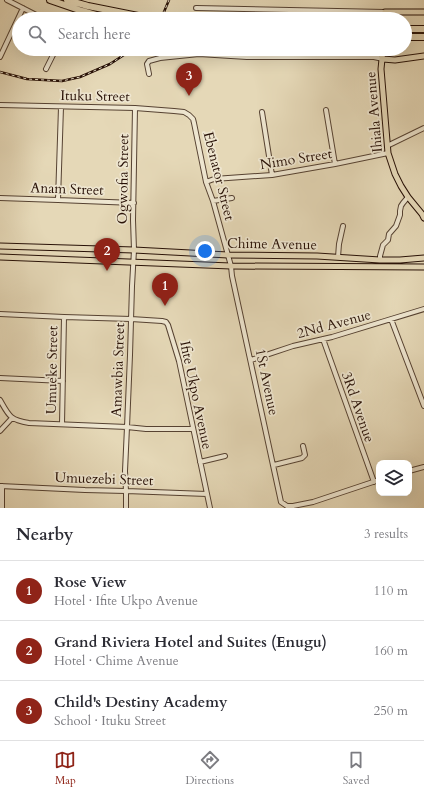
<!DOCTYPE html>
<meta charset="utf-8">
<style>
:root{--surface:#fff;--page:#f2f2f3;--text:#2b2b33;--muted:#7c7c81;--line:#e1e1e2;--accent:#8f2418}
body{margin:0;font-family:Cardo,serif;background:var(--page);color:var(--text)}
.controls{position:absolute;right:12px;bottom:12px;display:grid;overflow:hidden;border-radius:8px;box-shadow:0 4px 16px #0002}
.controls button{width:36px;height:36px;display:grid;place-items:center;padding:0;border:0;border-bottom:1px solid var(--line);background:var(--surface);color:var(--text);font:20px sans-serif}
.you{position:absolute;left:205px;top:251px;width:14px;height:14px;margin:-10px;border:3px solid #fff;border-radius:50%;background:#1a73e8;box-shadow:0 0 0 6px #1a73e833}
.badge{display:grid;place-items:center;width:26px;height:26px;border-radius:50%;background:var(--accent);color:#fff;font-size:13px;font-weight:700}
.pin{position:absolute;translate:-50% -33px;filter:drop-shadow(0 1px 2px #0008)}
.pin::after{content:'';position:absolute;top:21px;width:14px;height:12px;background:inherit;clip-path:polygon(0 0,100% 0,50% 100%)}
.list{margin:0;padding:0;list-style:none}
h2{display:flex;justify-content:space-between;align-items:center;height:52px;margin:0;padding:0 16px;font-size:17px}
h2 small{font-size:13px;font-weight:400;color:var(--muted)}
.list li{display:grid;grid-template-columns:26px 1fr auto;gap:12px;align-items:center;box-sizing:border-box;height:60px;padding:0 16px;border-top:1px solid var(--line)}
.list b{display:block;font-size:15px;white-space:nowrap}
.list p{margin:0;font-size:13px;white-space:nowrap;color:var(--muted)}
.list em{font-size:13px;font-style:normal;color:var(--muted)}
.icon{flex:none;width:22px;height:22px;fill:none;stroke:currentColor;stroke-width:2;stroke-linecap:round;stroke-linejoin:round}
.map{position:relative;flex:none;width:424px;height:508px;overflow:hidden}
.search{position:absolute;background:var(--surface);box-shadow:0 4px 16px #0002;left:12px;right:12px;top:12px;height:44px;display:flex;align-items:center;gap:10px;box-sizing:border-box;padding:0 14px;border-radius:22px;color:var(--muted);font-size:15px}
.sheet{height:232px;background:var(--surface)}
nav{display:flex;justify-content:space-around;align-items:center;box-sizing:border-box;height:56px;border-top:1px solid var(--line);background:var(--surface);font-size:11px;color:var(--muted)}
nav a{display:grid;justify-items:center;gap:2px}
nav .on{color:var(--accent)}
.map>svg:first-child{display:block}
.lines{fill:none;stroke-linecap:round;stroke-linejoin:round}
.minor-casing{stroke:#564232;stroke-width:6}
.major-casing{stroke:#271006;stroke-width:7}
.highway-casing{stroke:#271006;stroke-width:8}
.minor{stroke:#eee6d0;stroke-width:4}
.major{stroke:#e5d8b7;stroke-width:5}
.highway{stroke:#e5d8b7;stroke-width:6}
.rail-casing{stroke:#271006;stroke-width:2.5}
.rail{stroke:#eee6d0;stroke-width:1;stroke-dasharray:3;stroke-linecap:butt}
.labels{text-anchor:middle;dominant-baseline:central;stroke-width:3.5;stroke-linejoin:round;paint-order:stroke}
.street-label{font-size:14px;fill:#271006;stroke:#eee6d0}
</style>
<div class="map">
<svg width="424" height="508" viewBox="0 0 424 508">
<rect width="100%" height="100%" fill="#e5d8b7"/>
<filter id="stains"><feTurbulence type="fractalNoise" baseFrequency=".005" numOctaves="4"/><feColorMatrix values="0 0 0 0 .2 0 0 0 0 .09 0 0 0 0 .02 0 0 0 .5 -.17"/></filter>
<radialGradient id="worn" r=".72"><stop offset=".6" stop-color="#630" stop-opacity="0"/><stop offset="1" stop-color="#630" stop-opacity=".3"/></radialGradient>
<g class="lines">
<!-- minor casing -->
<g class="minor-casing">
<path id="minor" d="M7,0L44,19
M196,8L385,12
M0,57L23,8
M46,69L56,49
M149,74L147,64L149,61L160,58L199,54L247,57H374L383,59
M0,105L135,108L174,111L184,112L189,115L193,119L194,123L206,182L213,201L231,266L232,276L281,502L287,506H293L313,502L379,480
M326,110L335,164
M262,112L272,175
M387,146L424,128
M206,182L214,179L272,175L335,164L388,153
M0,198L58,200L134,203
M58,200L61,107
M213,201L232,198
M338,257L339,244L343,226
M380,260V256L383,245L388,240L389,234L396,226L400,215V211L401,206L403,203L408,197
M0,314L64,317L131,319L162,321L166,322L168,325L179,361L210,508
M391,319L424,406
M323,339L374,482
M251,360L293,346L332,337L424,309
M0,378L63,381
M0,400C9,416 10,420 29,423L127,427L146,429H193
M62,424L64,317
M0,431L12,418
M200,462L225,456
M274,465L302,458L305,455L303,446
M409,471L424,467
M0,486L85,490L126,491L207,494
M2,508V486
M126,508V491L125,471L127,427L130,355L132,286L134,250L133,220L135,108"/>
</g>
<!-- major casing -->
<g class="major-casing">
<path id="major" d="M385,19V12H424
M383,49L381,69L388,153L395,174L401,186L408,197L422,214L424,218
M383,59L395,60L424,56
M0,246L134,250L228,255L317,256L380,260H400L424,258
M0,257L231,266L424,267"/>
</g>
<!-- highway casing -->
<g class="highway-casing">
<path id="highway" d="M50,0L82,11L110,19
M67,0L88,6L153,19
M405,29H424
M405,37H424"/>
</g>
<!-- minor -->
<use href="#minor" class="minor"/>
<!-- major -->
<use href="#major" class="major"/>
<!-- highway -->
<use href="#highway" class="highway"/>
<!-- rail casing -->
<g class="rail-casing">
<path id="rail" d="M161,19L169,0
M0,72L27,79L62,81L80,77L110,64L133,49"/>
</g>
<!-- rail -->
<use href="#rail" class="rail"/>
</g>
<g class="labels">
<!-- street labels -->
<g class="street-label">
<text transform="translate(95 96) rotate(1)">Ituku Street</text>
<text transform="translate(374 112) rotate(-95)">Ihiala Avenue</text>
<text transform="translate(296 159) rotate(-9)">Nimo Street</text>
<text transform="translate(219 176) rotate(76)">Ebenator Street</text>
<text transform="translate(123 179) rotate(-89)">Ogwofia Street</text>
<text transform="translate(67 189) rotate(2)">Anam Street</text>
<text transform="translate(272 244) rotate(1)">Chime Avenue</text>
<text transform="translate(334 324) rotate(-15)">2Nd Avenue</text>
<text transform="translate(52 370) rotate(-89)">Umueke Street</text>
<text transform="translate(118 370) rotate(-88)">Amawbia Street</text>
<text transform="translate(267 382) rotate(78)">1St Avenue</text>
<text transform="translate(196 395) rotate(78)">Ifite Ukpo Avenue</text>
<text transform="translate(358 407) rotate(71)">3Rd Avenue</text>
<text transform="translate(104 479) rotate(2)">Umuezebi Street</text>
</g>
</g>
<rect width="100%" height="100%" filter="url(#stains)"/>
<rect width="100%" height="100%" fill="url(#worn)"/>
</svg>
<div class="controls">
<button><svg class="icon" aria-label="layers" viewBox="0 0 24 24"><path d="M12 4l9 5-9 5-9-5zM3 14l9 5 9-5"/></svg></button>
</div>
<div class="you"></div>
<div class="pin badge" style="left:165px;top:306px">1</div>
<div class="pin badge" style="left:107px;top:271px">2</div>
<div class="pin badge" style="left:189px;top:96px">3</div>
<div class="search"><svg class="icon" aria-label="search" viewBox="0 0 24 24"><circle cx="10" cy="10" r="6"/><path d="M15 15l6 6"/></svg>Search here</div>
</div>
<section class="sheet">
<h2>Nearby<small>3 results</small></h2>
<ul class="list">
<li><span class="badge">1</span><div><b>Rose View</b><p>Hotel · Ifite Ukpo Avenue</p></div><em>110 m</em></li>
<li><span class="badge">2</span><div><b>Grand Riviera Hotel and Suites (Enugu)</b><p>Hotel · Chime Avenue</p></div><em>160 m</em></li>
<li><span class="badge">3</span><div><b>Child's Destiny Academy</b><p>School · Ituku Street</p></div><em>250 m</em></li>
</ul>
</section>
<nav>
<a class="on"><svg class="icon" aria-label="map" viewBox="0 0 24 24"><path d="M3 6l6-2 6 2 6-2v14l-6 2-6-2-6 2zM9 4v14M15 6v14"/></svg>Map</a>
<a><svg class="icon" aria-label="directions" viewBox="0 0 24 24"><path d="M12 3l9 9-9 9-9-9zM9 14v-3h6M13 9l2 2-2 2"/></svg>Directions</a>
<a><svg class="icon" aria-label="saved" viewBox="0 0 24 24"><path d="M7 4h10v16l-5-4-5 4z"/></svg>Saved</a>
</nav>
